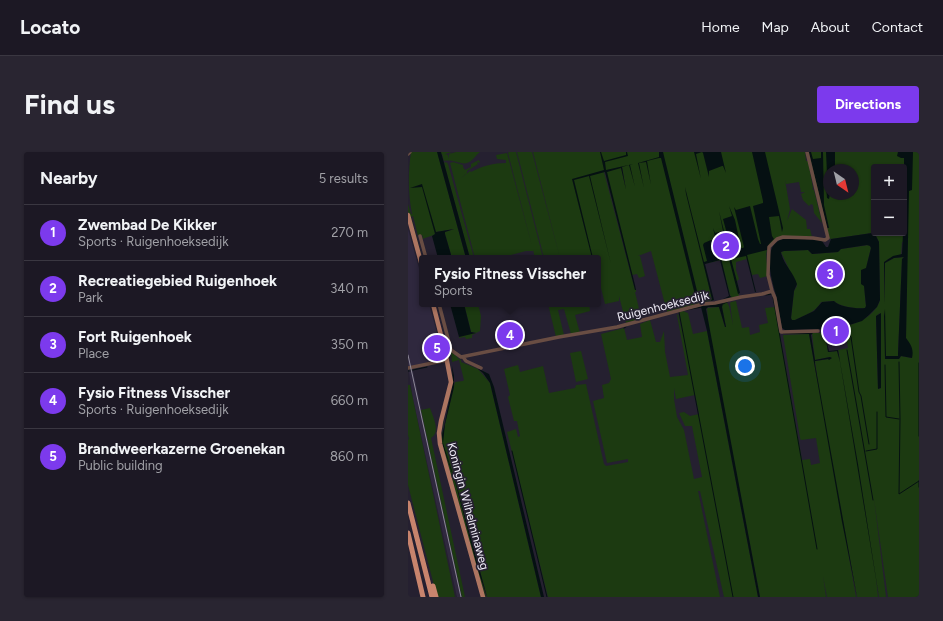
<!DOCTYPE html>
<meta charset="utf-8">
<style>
:root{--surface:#1c1824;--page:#292531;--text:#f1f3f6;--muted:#a0a0a6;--line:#3a3741;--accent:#7c3aed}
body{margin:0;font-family:Figtree,sans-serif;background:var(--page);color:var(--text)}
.controls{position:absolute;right:12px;top:12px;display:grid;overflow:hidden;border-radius:4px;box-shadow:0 1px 3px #0004}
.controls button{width:36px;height:36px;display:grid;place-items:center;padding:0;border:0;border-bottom:1px solid var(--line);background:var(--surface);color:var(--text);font:20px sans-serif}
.compass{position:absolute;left:415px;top:12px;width:36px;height:36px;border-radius:50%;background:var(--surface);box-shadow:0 1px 3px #0004;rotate:145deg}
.you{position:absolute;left:337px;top:214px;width:14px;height:14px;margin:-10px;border:3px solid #fff;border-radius:50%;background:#1a73e8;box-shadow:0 0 0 6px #1a73e833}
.badge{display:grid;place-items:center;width:26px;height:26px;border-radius:50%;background:var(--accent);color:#fff;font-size:13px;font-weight:700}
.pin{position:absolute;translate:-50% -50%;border:2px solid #fff;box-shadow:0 1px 4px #0006}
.popup{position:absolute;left:11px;top:103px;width:182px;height:52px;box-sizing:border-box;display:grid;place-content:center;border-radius:4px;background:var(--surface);filter:drop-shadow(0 1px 3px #0005);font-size:13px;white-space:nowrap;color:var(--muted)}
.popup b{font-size:15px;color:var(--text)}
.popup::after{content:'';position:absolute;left:50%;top:100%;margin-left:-8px;border:8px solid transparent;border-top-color:var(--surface)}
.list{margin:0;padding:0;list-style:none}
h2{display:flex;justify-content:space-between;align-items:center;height:52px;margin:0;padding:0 16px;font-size:17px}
h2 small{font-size:13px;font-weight:400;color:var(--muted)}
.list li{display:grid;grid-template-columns:26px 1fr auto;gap:12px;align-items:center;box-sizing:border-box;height:56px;padding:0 16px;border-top:1px solid var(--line)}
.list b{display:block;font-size:15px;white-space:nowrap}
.list p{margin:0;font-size:13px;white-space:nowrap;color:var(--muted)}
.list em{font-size:13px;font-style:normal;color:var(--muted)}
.map{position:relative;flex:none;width:511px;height:445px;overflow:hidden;border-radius:4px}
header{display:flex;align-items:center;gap:24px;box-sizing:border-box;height:56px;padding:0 20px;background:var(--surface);border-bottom:1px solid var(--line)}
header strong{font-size:19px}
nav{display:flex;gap:22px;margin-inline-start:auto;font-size:14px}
.intro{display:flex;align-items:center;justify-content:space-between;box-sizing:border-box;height:96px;padding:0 24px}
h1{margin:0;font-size:28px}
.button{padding:10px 18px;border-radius:4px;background:var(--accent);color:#fff;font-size:14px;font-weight:700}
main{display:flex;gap:24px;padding:0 24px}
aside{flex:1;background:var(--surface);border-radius:4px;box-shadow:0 1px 3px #0004}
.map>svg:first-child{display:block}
.built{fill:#2f283e}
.green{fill:#1c3a11;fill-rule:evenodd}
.water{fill:#051012;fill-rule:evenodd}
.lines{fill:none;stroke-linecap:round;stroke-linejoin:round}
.stream{stroke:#051012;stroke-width:1}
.minor{stroke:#694d43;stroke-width:3.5}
.major{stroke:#ad7561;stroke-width:4.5}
.highway{stroke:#c8846d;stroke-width:5}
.rail{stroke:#8e8a98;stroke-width:1}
.labels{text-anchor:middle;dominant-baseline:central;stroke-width:3.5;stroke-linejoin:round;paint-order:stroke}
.street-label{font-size:12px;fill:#f0edf8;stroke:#252030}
</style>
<header>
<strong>Locato</strong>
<nav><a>Home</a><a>Map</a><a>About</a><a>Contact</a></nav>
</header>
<div class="intro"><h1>Find us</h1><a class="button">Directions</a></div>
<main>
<aside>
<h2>Nearby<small>5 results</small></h2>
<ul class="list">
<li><span class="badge">1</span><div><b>Zwembad De Kikker</b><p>Sports · Ruigenhoeksedijk</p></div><em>270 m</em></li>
<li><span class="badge">2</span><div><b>Recreatiegebied Ruigenhoek</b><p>Park</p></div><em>340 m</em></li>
<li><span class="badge">3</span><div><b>Fort Ruigenhoek</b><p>Place</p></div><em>350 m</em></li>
<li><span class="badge">4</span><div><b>Fysio Fitness Visscher</b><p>Sports · Ruigenhoeksedijk</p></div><em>660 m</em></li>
<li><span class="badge">5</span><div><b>Brandweerkazerne Groenekan</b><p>Public building</p></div><em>860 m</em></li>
</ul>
</aside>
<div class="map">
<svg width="511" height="445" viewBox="0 0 511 445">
<rect width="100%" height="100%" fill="#252030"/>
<!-- built -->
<path class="built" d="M0,77L14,127V152H21L32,192L34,207L3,214H0Z
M5,219L33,345L54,445H49L5,247L1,220Z"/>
<!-- green -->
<path class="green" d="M3,0H44L37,2L40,3L41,7V2L48,0H72C68,3 64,10 59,11C53,13 46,7 36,9L34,2L30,3L58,106H44L37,82V80L46,77L28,80L26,83L14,87L15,85L14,83L10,84L5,64L3,65L14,106V109L0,59V52L3,62H4C0,42 0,20 3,0Z
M101,0H108L135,106H127L125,98V99H118L91,106H67L42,11L45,10L55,13V15L57,18L63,15V12L71,8L72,11L69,10L70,12L59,19V21L52,27L62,19L63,20C74,14 86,11 98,11V8L89,7L88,3L99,1L124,94L100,1Z
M109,0H116L140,94L116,0H124L152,106H136Z
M125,0H397L398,9H400L405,36L404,37L406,38L414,71L406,61L405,53L403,52L401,54L395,48L393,42L397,40H393L391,30L378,32L377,28L382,57L379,69L384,57L398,68L399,77H402L404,85C391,84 363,82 359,98C357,104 360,117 360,124L352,126L350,122L344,123L339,107L328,110V118L331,127L329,129L331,144L323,146L313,108L296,112L304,148L259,160L243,99L230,104H232L237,124L231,126L229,122L224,123L198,20L213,15L218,37L214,15L218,14L196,20L227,138H228V140H227L233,165L232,167L218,171L211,144V149L197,152L190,124V106H169L149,30L169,106H152Z
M401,0H511V445H480L466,347L478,445H471L468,427L470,445H449L431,349L448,445H419L415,424L418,445H352L301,178L299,156L311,155L317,175H318L314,155L315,151L318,149L321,154L325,173L322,151L323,150L328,149L334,176L341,175L342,183L352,180L351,173L360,171L357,156L367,155L394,308L402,307L403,313L412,311L408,286L393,288L392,286L375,183L401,182L411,238L407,209L421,207L422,205L407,208L404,181H417L420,200L429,199L432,207L430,198L440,196L436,174C450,172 468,163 472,148L471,90L468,84L464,81L423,87L421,86ZM466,15H496V81H466ZM421,18H445V42H421ZM494,90H499L498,186L504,206L493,204L491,207H477V204H490V202L494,107L496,105L486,106L477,111V152L476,112L480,107L493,103ZM472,161L473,236L470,237L468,164Z
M38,10L40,12L66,106H62L60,99L36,11Z
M461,93L463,96C457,119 455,130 458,154L457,156C449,157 432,155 426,149L413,150C408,160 397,163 387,168H384L383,166L386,139L389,134L373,100L376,99L400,98L404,102L430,100L433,97Z
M56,152H70L73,164L72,179L64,183V186L58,187L57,185L51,186V185L68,180H63Z
M140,152H181L182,159L167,163L172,181L163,182L156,157L150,158L156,183L148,185Z
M275,159L280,161L285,182L299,179L350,445H316L292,339H290L312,445H140L99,280L108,277L110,285L112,284L109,269H106L100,245L102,243L96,217L110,213L112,220L135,214L141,241L167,236L168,233L178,232L196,312L198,314L220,310V307L199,311L185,249L196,246L194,233L201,231L203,227L193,182L216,176L219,188L234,185L232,172L242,168L248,190H252L256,179L257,200L262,225L280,223L269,163L270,162L275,184L271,160ZM266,236L268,247L287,243L291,262L282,264L276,260L271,261L277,274H284L294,325L286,327L276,278L269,265L266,247Z
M43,199L51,207L53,208V210L70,217L82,231L133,445H79L49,333L78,445H77L33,287L37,263L45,230C43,244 32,274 35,286C37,267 43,249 47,230L55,229L56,228L51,208L44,210Z
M173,199L180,227L168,230L162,201Z
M0,233H2L47,445H29L0,333V288L1,287L0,283Z
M22,256C25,265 33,280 23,286L57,445H54L13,258Z"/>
<!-- water -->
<path class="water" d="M29,0H33L62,106H58Z
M192,0H193L196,9L218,3V0H219L220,4L197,10L198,18L225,12L222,13L227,35L221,13L214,15L218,38L213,16L199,20L227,133L228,138H227L197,20L182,24L203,112L181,24L166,28L185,106H184L164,27L196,18Z
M251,0H255L291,147L296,154L315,151L314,155L318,175H317L311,155H300L298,157L352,445H350L299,179L293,155L294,151L289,149L288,147L253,6H251L239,9L243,33L238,10L231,11L236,36L230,11L251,5Z
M286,0H313L318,21L315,14H314L301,19V25L295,1L294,0L288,2L293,27Z
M344,0H357L375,76L374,80L371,64L361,65L364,84L366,87L361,92L359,98L339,103L348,140H347L338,104L323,107L332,141L330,142L321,107L325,104L315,67L324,64L321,54L327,68L333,96H335L336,95L326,55L328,58L342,54L350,87L352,92H353L345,54L355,51V49Z
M401,0H403L405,7L413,6V0H415L416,53L421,76H419Z
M418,0H427V18H421C421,26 421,34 421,42H422L421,47L419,46L418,35L421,27L419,22Z
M490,0H505L504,38L501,39L498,186C503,193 506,197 504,206L493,204L491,207H477L476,164L477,157L478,204H490V202L494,107L496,105L486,106L477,111V152L476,110L485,104L494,102L495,81H496V6H493L489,4Z
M14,32L28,80L46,77L37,80V82L44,106H30L24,84L27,82L14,35L2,36Z
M277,35L296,110L299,109L295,93L296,91L303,88L305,89L307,99L310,98L305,76L307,81L315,79L311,59L322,103L313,106L322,144L324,145L315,147L321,144L312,108L297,112L306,148L303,149L304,147L278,42Z
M464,81L468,84L471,90L472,148L469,155L461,163L454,169L438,174L416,178L415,177L377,178L374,176C372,165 370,154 368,143C364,130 354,96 372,88C381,84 401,88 411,88L414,89L418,95H420L423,87ZM459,93L462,94L463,96L458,116L453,118V132L456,134L458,154L457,156C449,157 431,155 426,149L414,150L406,159L387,168H384L383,166L386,139L389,132C386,121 375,112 373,100L376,99L400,98L404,102L430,100L433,97Z
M42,152H56L63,180L68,181L51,185Z
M473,161V236L470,237L468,164Z
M375,181H405L403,183L407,208L422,205L424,206L421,208L420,207L407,209V212L449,445L434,370L401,182C391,182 385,182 375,182Z
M417,182L421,199L430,198L450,312L471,445L432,210L429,199L420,200Z
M44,214L46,224V235L37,272L35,291L50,338L79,445L70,418L48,333L35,294L34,283L36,275L45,230Z
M70,217H71L81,222L86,235L136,445H133L82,231L75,221Z"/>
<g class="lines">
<!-- stream -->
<path class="stream" d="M358,143L364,142
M365,145L409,397
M315,152L321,149
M278,158L294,155
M271,160L325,445
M216,176L218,175
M440,182L443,185L451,240L453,244L461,292
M439,198L465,348
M491,210L492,267L491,342L511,329
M511,211V284
M477,213L478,265L491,267
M5,218L19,215
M0,219H1
M104,299L139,445
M458,299L469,297V260
M511,329V335"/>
<!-- minor -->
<path class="minor" d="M399,0L420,86L417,88L405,86L375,85L369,87L361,95L360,123L364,139L367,146L373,180L410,179
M0,2L2,0
M12,84L18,106
M31,152L43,198L53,205L151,185L209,175L280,156L295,152L307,151L333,145L354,142L364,139
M55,205L58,209L73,216
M0,216L39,208"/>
<!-- major -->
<path class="major" d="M0,63L14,114
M25,152L37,199L43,230L33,269L31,281L32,292L75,445"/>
<!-- highway -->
<path class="highway" d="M0,351L24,445
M0,381L15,445
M25,434L28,445"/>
<!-- rail -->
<path class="rail" d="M0,203L53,445"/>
</g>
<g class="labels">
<!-- street labels -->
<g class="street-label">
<text transform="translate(255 154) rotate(-14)">Ruigenhoeksedijk</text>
<text transform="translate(60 354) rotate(75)">Koningin Wilhelminaweg</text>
</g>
</g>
</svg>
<div class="controls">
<button>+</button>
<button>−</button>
</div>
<svg class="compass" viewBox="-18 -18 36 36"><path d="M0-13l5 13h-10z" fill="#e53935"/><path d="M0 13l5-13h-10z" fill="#a0a0a6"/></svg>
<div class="you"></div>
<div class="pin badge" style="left:428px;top:179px">1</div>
<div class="pin badge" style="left:318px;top:94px">2</div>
<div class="pin badge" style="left:422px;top:122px">3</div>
<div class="pin badge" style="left:102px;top:183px">4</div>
<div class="popup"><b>Fysio Fitness Visscher</b>Sports</div>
<div class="pin badge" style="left:29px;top:196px">5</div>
</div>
</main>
